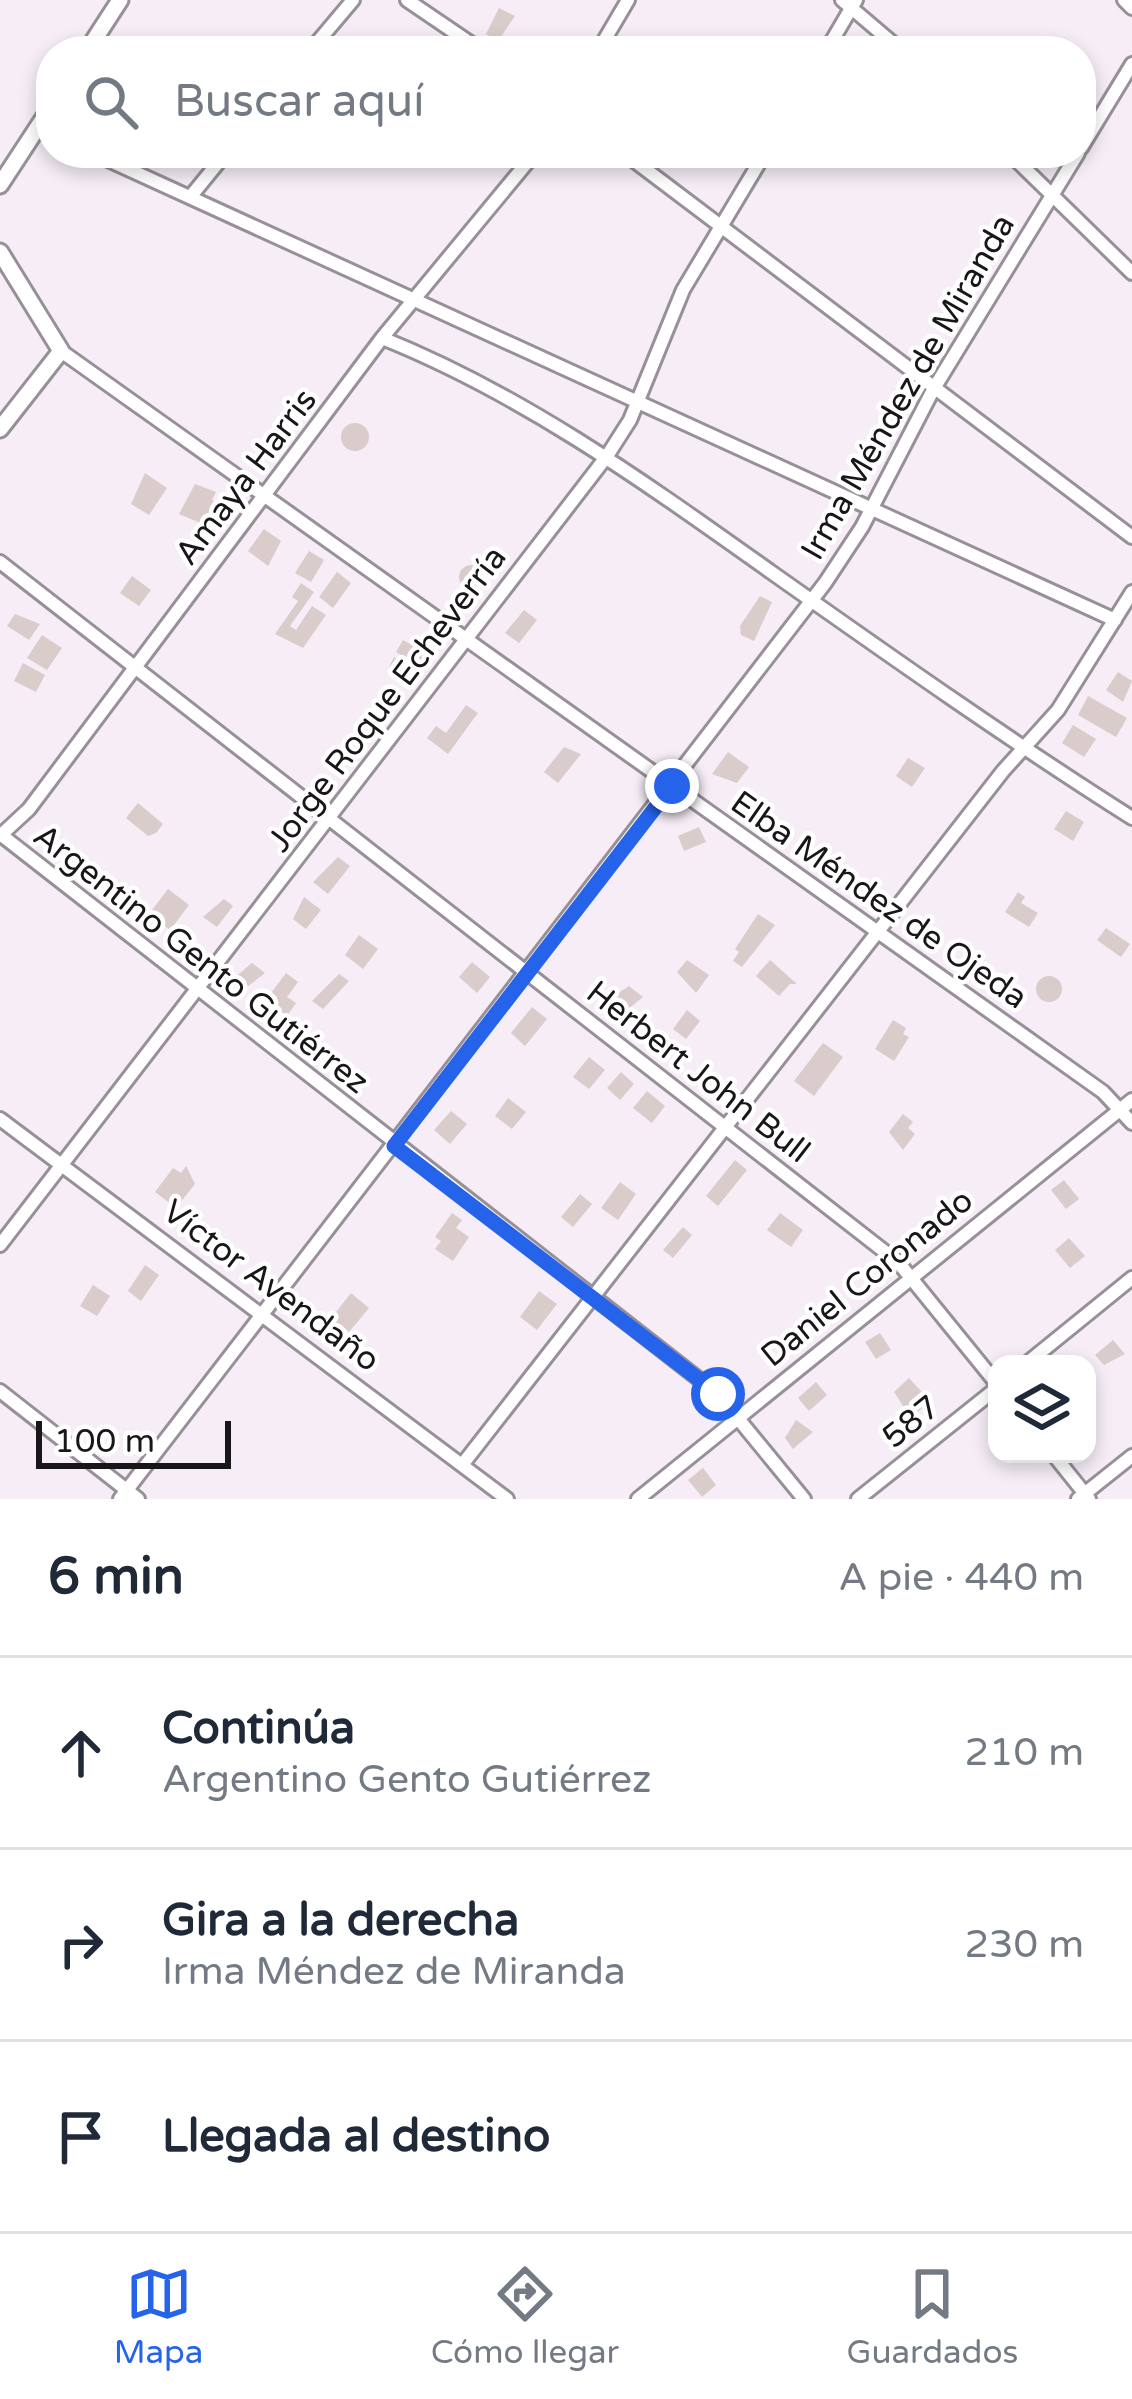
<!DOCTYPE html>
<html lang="es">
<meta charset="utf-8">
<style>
:root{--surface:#fff;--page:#f6f6f7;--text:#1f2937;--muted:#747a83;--line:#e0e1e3;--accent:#2563eb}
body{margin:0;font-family:"Varela Round",sans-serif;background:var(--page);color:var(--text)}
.controls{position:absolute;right:36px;bottom:36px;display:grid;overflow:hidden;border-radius:24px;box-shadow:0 6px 18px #0003}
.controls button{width:108px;height:108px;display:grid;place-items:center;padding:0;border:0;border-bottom:3px solid var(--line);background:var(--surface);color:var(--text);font:60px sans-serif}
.scale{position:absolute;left:36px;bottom:30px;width:195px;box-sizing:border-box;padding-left:12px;border:6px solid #191619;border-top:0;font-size:33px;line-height:42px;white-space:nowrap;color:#191619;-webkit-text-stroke:9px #fff;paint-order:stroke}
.stop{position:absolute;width:36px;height:36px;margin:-27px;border:9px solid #2563eb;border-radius:50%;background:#fff}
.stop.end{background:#2563eb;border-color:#fff;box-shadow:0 3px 12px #0008}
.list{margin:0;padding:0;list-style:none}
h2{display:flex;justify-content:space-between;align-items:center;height:156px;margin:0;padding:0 48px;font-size:51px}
h2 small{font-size:39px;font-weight:400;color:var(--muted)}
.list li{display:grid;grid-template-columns:78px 1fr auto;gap:36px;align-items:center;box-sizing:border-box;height:192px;padding:0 48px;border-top:3px solid var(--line)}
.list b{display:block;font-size:45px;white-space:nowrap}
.list p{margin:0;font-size:39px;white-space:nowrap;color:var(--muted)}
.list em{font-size:39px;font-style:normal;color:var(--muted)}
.icon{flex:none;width:66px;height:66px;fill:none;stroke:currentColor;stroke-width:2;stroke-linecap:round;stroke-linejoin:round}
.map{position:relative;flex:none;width:1132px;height:1499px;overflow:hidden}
.search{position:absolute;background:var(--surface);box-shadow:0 6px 18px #0003;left:36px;right:36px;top:36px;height:132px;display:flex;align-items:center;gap:30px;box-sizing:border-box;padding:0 42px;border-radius:48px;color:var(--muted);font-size:45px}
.sheet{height:732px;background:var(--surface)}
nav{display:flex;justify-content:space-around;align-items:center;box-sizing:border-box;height:168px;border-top:3px solid var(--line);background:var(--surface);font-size:33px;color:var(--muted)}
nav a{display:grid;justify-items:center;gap:6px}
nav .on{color:var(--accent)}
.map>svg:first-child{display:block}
.building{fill:#d9cccb}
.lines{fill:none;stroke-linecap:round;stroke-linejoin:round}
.minor-casing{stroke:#989098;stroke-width:18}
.tertiary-casing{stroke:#989098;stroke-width:21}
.minor{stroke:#fff;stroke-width:12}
.tertiary{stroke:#fff;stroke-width:15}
.route{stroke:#2563eb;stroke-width:15}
.labels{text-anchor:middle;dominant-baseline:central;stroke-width:9;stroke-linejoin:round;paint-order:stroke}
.street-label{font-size:33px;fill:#191619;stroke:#fff}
</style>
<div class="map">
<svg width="1132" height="1499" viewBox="0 0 1132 1499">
<rect width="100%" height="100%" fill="#f6edf6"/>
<!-- building -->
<path class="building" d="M499,8L515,16L498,41L486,34Z
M341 437a14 14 0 1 1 28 0a14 14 0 1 1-28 0Z
M145,473L167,488L149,515L131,504Z
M195,484L216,492L212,500L227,506L221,522L206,516L203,524L179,514Z
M264,529L281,541L268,566L248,551Z
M309,551L324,560L311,582L295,573Z
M459 577a12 12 0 1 1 24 0a12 12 0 1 1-24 0Z
M337,572L351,583L333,608L319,597Z
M132,576L151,590L139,606L120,593Z
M301,583L314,592L290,626L296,630L312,606L326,615L303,648L275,634L298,601L292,597Z
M760,596L772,602L754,641L741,635L740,626Z
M524,610L537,620L519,643L505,633Z
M15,614L40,624L29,640L7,626Z
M42,635L62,648L47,670L27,658Z
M412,638L429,647L422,660L415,656L413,661L420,664L415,674L408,670L403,680L389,667L394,657L401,661L403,656L396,652L403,640L410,644Z
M23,663L45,675L36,692L14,681Z
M1118,672L1132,681L1123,702L1106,690Z
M1088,696L1127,718L1116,737L1078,715Z
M466,705L478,713L448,754L427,738L436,726L446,733Z
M1073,725L1096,739L1084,757L1062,743Z
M564,747L581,754L558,783L544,772Z
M728,752L749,767L737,783L712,774Z
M908,758L925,768L912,787L896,776Z
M138,803L163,824L156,833L148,836L126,818Z
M1066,811L1084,822L1073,841L1054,829Z
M699,827L706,842L684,851L678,836Z
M338,857L350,866L328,894L313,882Z
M168,889L189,905L170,930L149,914Z
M1018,892L1025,897L1021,903L1038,913L1029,927L1005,912Z
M304,897L321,910L306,929L293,919Z
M224,899L233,906L217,927L203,917Z
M758,914L775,925L742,967L733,961L739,952L735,949Z
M1106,928L1130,944L1121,957L1097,940Z
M359,935L378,949L363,969L345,955Z
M687,960L709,975L696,993L677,972Z
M770,960L797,984H790L779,996L756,976Z
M472,962L490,977L477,993L459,977Z
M252,963L265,973L247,987L234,978Z
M286,973L298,982L287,997L296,1003L287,1016L272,1005L277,997L271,993Z
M339,974L349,981L323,1009L312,1001Z
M1036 989a13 13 0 1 1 26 0a13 13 0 1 1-26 0Z
M629,986L643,997L628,1009L612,997Z
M532,1007L547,1019L525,1046L511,1033Z
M687,1010L700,1021L686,1039L673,1029Z
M893,1020L906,1028L903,1034L909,1037L894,1061L875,1049Z
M823,1043L843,1057L814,1096L794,1081Z
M589,1057L605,1070L589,1089L573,1077Z
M621,1072L634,1084L620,1100L607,1088Z
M647,1091L665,1106L652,1123L633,1108Z
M508,1098L526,1112L512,1129L495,1116Z
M451,1111L467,1124L450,1144L434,1130Z
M903,1114L913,1122L908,1128L915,1134L903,1150L889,1132Z
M735,1160L747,1170L718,1206L706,1196Z
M186,1166L195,1184L176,1208L155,1192L173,1168L181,1173Z
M1064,1180L1079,1199L1066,1209L1051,1190Z
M620,1182L636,1194L618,1220L601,1208Z
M580,1194L592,1204L573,1227L561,1217Z
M452,1213L462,1220L456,1228L469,1237L453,1261L435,1249L441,1241L435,1237Z
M780,1213L803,1230L791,1247L767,1230Z
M683,1227L692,1235L673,1258L663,1250Z
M1069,1238L1085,1256L1070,1268L1055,1250Z
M145,1265L159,1275L141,1301L128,1291Z
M93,1285L110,1296L97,1316L80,1306Z
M539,1291L557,1304L537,1330L520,1317Z
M351,1293L369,1308L349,1332L340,1325L333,1333L325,1326Z
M880,1333L891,1350L876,1359L865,1342Z
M1113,1340L1125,1354L1104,1365L1095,1355Z
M909,1378L930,1401L911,1418L894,1392Z
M816,1382L827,1395L809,1411L798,1398Z
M796,1420L813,1432L793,1449L785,1438Z
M703,1468L716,1485L702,1497L688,1480Z"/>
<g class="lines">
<!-- minor casing -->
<g class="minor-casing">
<path id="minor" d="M407,0L482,51
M842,0L902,51
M1124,0L1132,8
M310,51L353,0
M598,51L628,0
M826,51L856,0
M1081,148L1132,64
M93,153L1115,620
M624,153L1132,537
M1009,153L1132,273
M191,196L226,153
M382,338C524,395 647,484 771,572C890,656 1009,740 1132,818
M61,351L1103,1092L1132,1123
M0,562L898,1262L997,1384
M0,834L718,1394L804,1499
M1,835L29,809L382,338L535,153
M0,1119L507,1499
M0,1245L607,456L630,420L683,290L765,153
M1026,1364L1132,1278
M0,1391L138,1499
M1053,1454L1089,1499
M462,1465L1003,771L1058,710L1132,592
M120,1499L825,583L862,527L933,390L1078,153
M638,1499L1132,1100
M858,1499L997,1388
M1078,1499L1132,1456"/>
</g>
<!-- tertiary casing -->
<g class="tertiary-casing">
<path id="tertiary" d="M87,51L120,0
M0,185L51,107
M0,252L61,351L0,429"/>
</g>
<!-- minor -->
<use href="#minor" class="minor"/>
<!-- tertiary -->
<use href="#tertiary" class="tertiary"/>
</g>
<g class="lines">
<!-- route -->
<path class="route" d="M672,786L394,1146L718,1394"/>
</g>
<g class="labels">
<!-- street labels -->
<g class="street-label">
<text transform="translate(908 387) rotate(-60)">Irma Méndez de Miranda</text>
<text transform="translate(246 477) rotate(-53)">Amaya Harris</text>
<text transform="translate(387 699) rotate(-53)">Jorge Roque Echeverría</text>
<text transform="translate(879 900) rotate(35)">Elba Méndez de Ojeda</text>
<text transform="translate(201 959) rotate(38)">Argentino Gento Gutiérrez</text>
<text transform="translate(698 1072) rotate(38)">Herbert John Bull</text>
<text transform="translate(867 1278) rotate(-39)">Daniel Coronado</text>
<text transform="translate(271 1286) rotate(37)">Víctor Avendaño</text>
<text transform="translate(911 1422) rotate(-39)">587</text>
</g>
</g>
</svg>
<div class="controls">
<button><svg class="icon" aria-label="layers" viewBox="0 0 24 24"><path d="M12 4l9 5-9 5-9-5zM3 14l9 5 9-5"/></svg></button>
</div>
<div class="scale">100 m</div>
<div class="stop" style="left:718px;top:1394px"></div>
<div class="stop end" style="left:672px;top:786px"></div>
<div class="search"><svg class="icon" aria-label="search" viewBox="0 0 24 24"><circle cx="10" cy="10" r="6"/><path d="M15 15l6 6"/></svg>Buscar aquí</div>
</div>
<section class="sheet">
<h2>6 min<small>A pie · 440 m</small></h2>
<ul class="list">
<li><svg class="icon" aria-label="ahead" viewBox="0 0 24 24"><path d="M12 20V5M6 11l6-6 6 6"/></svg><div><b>Continúa</b><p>Argentino Gento Gutiérrez</p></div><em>210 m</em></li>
<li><svg class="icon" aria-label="right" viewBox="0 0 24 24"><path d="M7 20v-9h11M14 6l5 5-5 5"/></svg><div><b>Gira a la derecha</b><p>Irma Méndez de Miranda</p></div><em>230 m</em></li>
<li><svg class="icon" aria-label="arrive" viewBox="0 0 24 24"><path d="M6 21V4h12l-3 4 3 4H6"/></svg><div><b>Llegada al destino</b></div></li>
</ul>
</section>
<nav>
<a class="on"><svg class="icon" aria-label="map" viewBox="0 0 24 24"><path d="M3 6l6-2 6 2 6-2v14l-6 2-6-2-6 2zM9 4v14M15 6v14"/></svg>Mapa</a>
<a><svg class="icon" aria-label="directions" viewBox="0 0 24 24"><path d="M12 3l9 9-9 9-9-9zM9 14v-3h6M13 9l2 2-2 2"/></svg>Cómo llegar</a>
<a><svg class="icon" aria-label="saved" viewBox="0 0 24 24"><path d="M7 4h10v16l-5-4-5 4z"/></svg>Guardados</a>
</nav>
